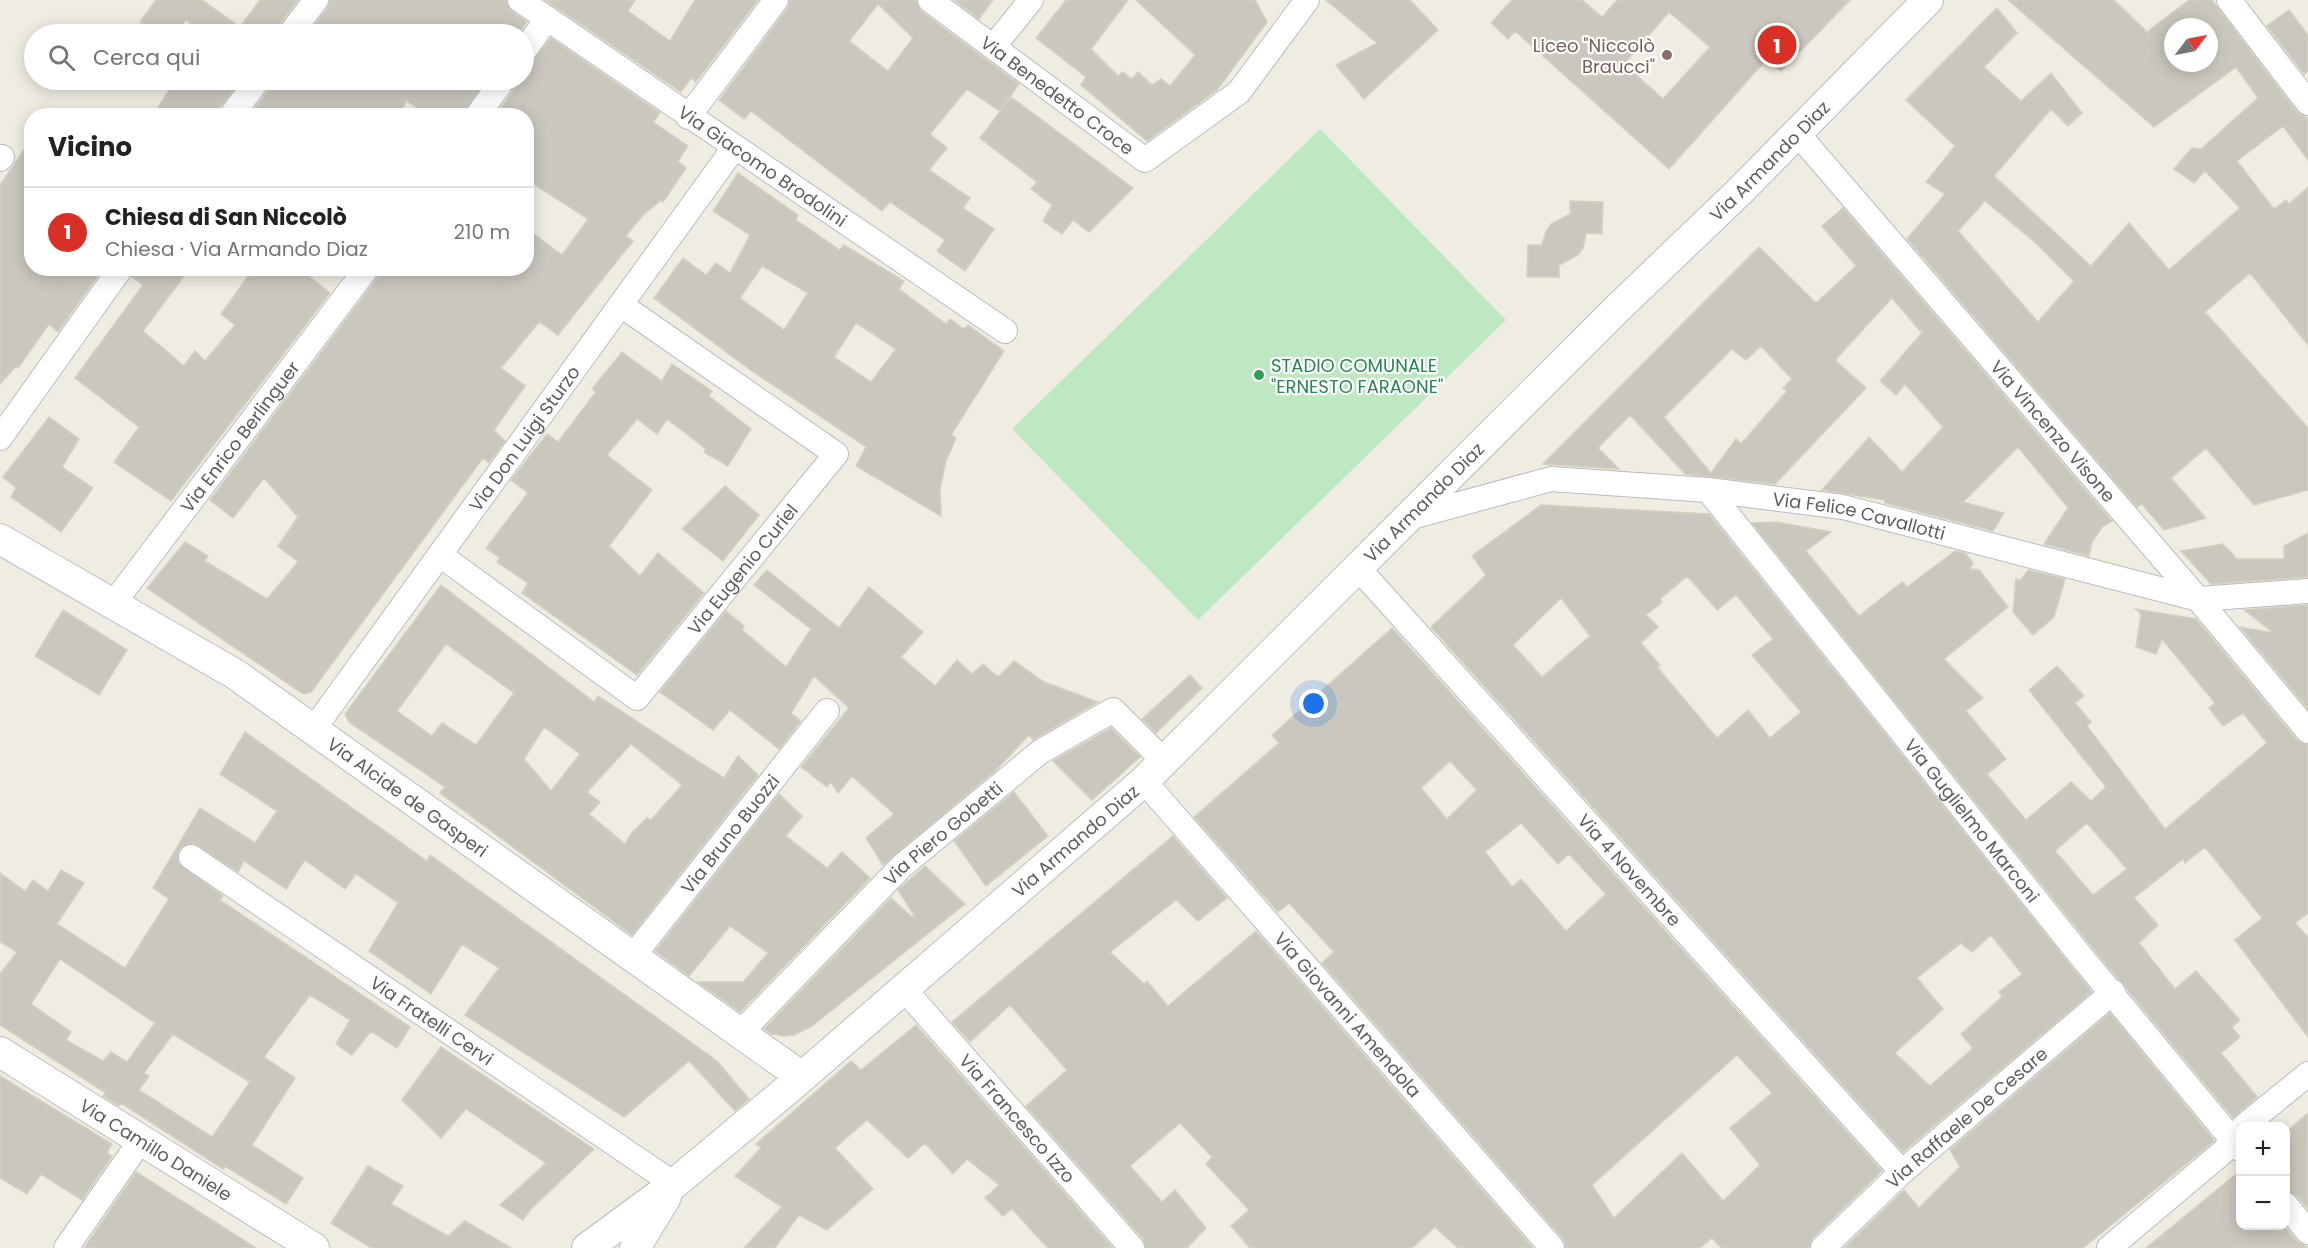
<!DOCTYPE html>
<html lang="it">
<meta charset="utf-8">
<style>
:root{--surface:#fff;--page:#f2f2f2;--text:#222;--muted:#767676;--line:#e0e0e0;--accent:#d93025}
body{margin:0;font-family:Poppins,sans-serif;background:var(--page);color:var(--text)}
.controls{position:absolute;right:18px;bottom:18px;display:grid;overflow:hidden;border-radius:12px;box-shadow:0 3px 15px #0003}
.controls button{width:54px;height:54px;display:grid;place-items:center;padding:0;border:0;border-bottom:2px solid var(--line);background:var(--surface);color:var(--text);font:30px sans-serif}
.compass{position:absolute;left:2164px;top:18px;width:54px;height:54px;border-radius:50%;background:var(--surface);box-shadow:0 3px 15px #0003;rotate:58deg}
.you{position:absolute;left:1314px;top:704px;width:21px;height:21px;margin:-15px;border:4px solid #fff;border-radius:50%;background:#1a73e8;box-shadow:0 0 0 9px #1a73e833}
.badge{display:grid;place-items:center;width:39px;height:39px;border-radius:50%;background:var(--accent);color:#fff;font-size:20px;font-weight:700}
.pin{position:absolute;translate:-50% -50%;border:3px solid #fff;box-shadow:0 2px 6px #0006}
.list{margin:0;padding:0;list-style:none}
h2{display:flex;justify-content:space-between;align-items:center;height:78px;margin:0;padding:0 24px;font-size:26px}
h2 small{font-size:20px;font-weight:400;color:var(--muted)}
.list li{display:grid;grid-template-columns:39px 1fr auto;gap:18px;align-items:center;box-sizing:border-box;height:90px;padding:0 24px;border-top:2px solid var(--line)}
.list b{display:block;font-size:22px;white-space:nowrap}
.list p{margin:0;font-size:20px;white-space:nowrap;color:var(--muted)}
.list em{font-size:20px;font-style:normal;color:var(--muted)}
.icon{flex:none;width:33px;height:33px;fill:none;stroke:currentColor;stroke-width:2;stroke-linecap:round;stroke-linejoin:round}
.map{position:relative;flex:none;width:2308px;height:1248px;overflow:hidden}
.search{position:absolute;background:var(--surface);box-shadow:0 3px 15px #0003;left:24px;top:24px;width:510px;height:66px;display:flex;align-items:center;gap:15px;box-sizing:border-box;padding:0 21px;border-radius:33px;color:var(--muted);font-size:22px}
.panel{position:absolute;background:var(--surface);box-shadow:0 3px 15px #0003;left:24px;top:108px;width:510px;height:168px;border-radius:24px}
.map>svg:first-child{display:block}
.green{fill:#bde8c2}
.building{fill:#cac7bf;stroke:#d4d0c0;stroke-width:1.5;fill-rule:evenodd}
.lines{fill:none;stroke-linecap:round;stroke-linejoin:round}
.minor-casing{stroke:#babcc2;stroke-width:26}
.tertiary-casing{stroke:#babcc2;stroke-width:32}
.minor{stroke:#fff;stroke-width:24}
.tertiary{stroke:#fff;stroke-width:30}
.education-dot{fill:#8d6e63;stroke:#fff;stroke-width:2}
.leisure-dot{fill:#2e9e5b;stroke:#fff;stroke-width:2}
.labels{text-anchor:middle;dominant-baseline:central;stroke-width:4.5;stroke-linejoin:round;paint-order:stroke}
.education-label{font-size:18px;fill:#785e54;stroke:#fff;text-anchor:end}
.street-label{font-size:18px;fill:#5b5e64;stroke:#fff}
.leisure-label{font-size:18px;fill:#27864d;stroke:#fff;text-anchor:start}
</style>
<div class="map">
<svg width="2308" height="1248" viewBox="0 0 2308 1248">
<rect width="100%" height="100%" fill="#efede2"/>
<!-- green -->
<path class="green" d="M1320,129L1506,320L1198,620L1012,429Z"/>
<!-- building -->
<path class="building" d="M156,0H202L240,27L260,0H298L279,25L276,34H205L186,20L175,34H160L140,22Z
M330,0H506L512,11L527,22L518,34H442L429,25L422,34H308L327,9Z
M545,0H635L628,11L670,41L695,0H758L696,82L691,78L681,92Z
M790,0H916L921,11L1019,84L1000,111L967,89L930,134L947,148L929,170L970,198L963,208L994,229L965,271L937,251L945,240L890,202L882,211L751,111L744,119L719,100L787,9ZM878,4L913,38L888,71L849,41Z
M954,0H993L979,19Z
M1066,0H1128L1091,49L1118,76L1123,72L1132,79L1138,72L1152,85L1161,79L1170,86L1195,55L1136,0H1255L1267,22L1217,90L1147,141L1081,85L1086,77L1036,38Z
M1326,0H1410L1438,30L1364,99L1336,65L1377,43Z
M1512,0H1582L1602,17L1617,0H1850L1781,71L1766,60L1669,169L1515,31L1508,39L1491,23ZM1669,12L1710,47L1663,99L1624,64Z
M2008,0H2114L2147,32L2189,0H2212L2297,112L2308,119V160L2283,126L2237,161L2274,209L2286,200L2289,204L2308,187V345L2250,273L2205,312L2308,428V490L2254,505L2206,448L2171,478L2206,518L2164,530L2142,504L2137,507L1907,239L1945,194L1926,182L1955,146L1906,100L1997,8L2017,33L1984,67L2021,101L2051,73L2082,113L2068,126L2051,109L1994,176L2091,266L2129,223L2169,270L2240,208L2205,171L2194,183L2174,169L2192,148L2201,149L2258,98L2236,67L2154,127ZM2173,27H2209V63H2173ZM1985,201L2035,242L2074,281L2038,322L1958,231Z
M2289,10L2308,35V71L2304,74L2267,26Z
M551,38L660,113L653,122L688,146L678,161L686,168L663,202L660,201L642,216L626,236L633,241L558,335L539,322L501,368L525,386L494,430L505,441L489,463L483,458L311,692L303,694L147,588L185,542L208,556L205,561L267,599L298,562L278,546L298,517L264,478L233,518L210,500L378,277L381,268H526V228L562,255L588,219L526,179V116H495L515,88L517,80H524V72Z
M175,80H241L220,107L217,116H153Z
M272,80H486L463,116H429L407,101L397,116H249L269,89Z
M1011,97L1133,188L1089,232L1073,220L1062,234L1043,221L1052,205L1031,189L1037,182L980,138Z
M32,138V268H103L58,332L49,324L18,368L16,366L0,384V185Z
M738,173L798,215L796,220L840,250L844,245L904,281L899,289L946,324L950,319L964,329L968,325L1004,351L951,435L956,438L946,461L940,489L941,516L856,466L866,447L749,369L654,298L683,258L706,275L716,263L730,273L750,235L713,211ZM762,266L808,293L784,330L740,298ZM856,323L896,349L871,382L834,357Z
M1570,201L1603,202L1602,234L1586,233L1583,248L1578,255L1559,265V277H1527L1528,245H1542L1546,231L1551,224L1570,214Z
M1843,208L2112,521L2103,526L2092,542L2089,556L2044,544L2068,508L2018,447L1963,502L2004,513L1993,531L1885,503V500L1822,490L1869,437L1902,472L1943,427L1905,384L1896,395L1880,381L1922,333L1892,298L1835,360L1866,388L1775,484L1685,474L1630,415L1598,448L1619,469L1543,464L1759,247L1816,303L1856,266L1822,226ZM1761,346L1792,379L1783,388L1787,391L1741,444L1736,439L1711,473L1664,417L1732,349L1746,360Z
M135,268H190L143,331L184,366L195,351L205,361L235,325L221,314L254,268H299L330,293L171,501L114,462L139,427L75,378L143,285L132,277Z
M622,352L662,381L672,364L712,391L709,396L751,429L728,466L704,452L706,449L667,419L657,434L637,419L607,455L652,490L609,546L640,576L658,553L704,593L637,675L522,593L528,583L497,562L500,558L486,548L528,493L511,480L547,434L558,442L596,392L592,389Z
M49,417L79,439L62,467L93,488L61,532L11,497L16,488L3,477Z
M725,486L759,515L723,561L682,529Z
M1541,505L1709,514L2092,992L1903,1152L1431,627L1486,575L1472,556ZM1686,577L1690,579L1717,610L1736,595L1773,639L1752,655L1801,712L1770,738L1748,710L1717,738L1657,667L1660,665L1641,643L1658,627L1646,615L1662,602L1660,599ZM1561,598L1590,636L1542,677L1513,645ZM1991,935L2022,974L1999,992L2002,997L1961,1034L1973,1048L1930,1086L1895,1053L1943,1009L1917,978L1961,943L1972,952Z
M1777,522L1831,532L1806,551L1859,616L1902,582L1907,587L1955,551L1965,553L1973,563L1970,569L1979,570L2008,607L1944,659L1983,698L1966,711L2006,759L1987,774L2026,820L2071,782L2091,801L2106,787L2029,690L2057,666L2084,696L2075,703L2091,722L2087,726L2165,829L2267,743L2243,713L2223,726L2209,708L2215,703L2162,639L2156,654L2136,647L2141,614L2136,609L2196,619L2297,740L2308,745V913L2295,923L2308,937V1037L2235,940L2262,918L2205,847L2185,863L2183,859L2134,898L2158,925L2139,943L2175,989L2196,971L2240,1020L2232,1027L2240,1037L2221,1053L2257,1097L2233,1118L2091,946L1752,523ZM2087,823L2127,869L2093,895L2055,851Z
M2308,533V577L2211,584L2181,551L2223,544L2237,559H2284V546Z
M767,570L839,628L869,587L923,632L901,657L935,686L957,660L972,674L983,664L998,677L1014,661L1044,682L1098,702L1033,740L1029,735L996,770L883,865L866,838L894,814L852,776L838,793L831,782L827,787L801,767L849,708L814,676L791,713L801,721L779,749L730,710L713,730L660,692L726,611L744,626L742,630L786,667L811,629L754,585Z
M2028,570L2065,579L2054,617L2033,635L2013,612L2016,579L2021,580Z
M441,585L594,702L598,696L724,778L738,756L758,775L632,935L440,793L445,787L349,722L345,714ZM446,644L514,693L476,745L442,723L432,736L397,711ZM544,727L580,754L551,791L524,759ZM631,744L682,785L651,820L647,818L631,834L625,844L589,814L600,802L587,792Z
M2308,605V709L2240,627L2274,633L2244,610Z
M63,610L127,650L99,695L35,656Z
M1392,628L1882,1171L1813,1238L1809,1248H1721L1712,1238L1700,1248H1566L1563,1239L1322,963L1334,952L1289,903L1278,912L1194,817L1279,743L1272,735ZM1450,761L1477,790L1447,819L1421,788ZM1521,823L1558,864L1569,854L1606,894L1566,931L1521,879L1512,887L1485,852ZM1737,1055L1772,1093L1730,1128L1760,1165L1723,1201L1682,1153L1614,1218L1592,1185Z
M1190,675L1202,688L1156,733L1142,719Z
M1111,728L1140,757L1092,800L1053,761Z
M245,732L427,861L430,855L717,1061L749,1099L735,1111L689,1061L624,1117L465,1015L499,968L462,944L431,994L369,951L398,903L356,874L345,889L305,860L286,889L244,861L238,872L193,843L180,849L178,863L223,896L220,900L410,1027L397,1048L371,1031L352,1055L336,1044L350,1020L310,995L264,1057L295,1078L252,1145L303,1178L286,1204L225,1166L223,1169L121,1103L119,1106L103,1096L106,1093L0,1025V974L17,952L0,942V873L25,891L33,880L48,891L61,870L84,883L57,924L125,968L169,899L153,888L200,808L255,843L277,811L220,774ZM60,959L155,1023L127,1062L111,1052L103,1061L66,1040L71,1032L31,1004ZM173,1034L250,1082L212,1137L139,1090L149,1076L144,1073Z
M1014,792L1048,836L986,886L954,841Z
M779,794L802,816L786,836L827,868L842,852L870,878L740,1012L698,982H743L768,953L730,926L689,976L655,951Z
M1173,836L1227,898L1198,921L1176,900L1110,952L1144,984L1147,981L1168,1006L1256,931L1533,1248H1458L1435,1227L1412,1248H1250L1231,1226L1249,1210L1206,1164L1212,1157L1180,1123L1130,1166L1162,1202L1175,1190L1206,1228L1187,1248H1146L1143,1239L1026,1106L1067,1070L1010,1005L970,1042L952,1022Z
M925,866L965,904L812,1026L794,1035L784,1036L771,1034L764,1029L891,898L912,917L914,915L898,890Z
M2110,1013L2214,1140L2213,1142L2083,1248H1844L1904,1190L1919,1208L1960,1167L1950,1150Z
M916,1025L1113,1248H1048L1012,1209L1003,1216L985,1198L999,1185L967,1159L953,1174L925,1143L908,1158L867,1120L835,1148L873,1189L827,1230L799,1215L775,1248H744L782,1207L735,1176L761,1148L756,1144L851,1061L861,1070Z
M441,1047L594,1149L530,1210L523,1220L500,1205L546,1163L466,1109L441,1138L402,1100Z
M0,1076L112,1144L107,1153L112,1156L82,1200L41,1174L27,1194L0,1178Z
M2308,1113V1209L2297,1196L2286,1191V1132Z
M368,1166L403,1186L391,1204L448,1236L465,1221L511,1248H371L331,1223Z
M2241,1170V1226H2284L2297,1241L2308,1248H2146Z
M136,1172L256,1248H84Z"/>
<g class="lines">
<!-- minor casing -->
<g class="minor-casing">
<g id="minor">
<path id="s1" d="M520,0L1005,331"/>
<path id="s2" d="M930,0L1145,160L1239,92L1307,0"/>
<path d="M2229,0L2308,103"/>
<path d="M290,34L316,0"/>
<path d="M994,46L1031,0"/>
<path d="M524,51L547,19"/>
<path d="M231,116L258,80"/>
<path d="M477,116L503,80"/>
<path d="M688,117L776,0"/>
<path id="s3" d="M1797,133L2198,599L2308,731"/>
<path d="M0,159L2,157"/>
<path d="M0,438L121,268"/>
<path id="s4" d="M1708,490L2080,955L2240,1149"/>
<path id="s5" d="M1408,518L1551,479L1708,490L1843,507L2198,599L2308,591"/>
<path id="s6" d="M440,555L637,698L836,454L621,305"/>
<path id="s7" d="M1358,568L1902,1172"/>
<path id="s8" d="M113,604L367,268"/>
<path id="s9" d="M313,730L734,148"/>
<path id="s10" d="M1144,781L1552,1248"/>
<path id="s11" d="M191,857L674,1184"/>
<path id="s12" d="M633,956L827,711"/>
<path id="s13" d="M904,989L1132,1248"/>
<path id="s14" d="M740,1033L902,866L1040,752L1113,710L1164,761"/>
<path d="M2244,1126L2308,1074"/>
<path d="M2286,1205L2308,1232"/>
<path d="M66,1248L141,1140"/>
<path id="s15" d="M1823,1248L1902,1172L2113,992"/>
<path d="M2109,1248L2223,1152L2240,1132"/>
</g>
</g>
<!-- tertiary casing -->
<g class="tertiary-casing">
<g id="tertiary">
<path id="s16" d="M0,539L235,674L802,1077"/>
<path id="s17" d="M0,1052L314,1248"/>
<path id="s18" d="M587,1248L674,1184L787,1090L1144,781L1618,308L1740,191L1928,0"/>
<path d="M635,1248L666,1197"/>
</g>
</g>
<!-- minor -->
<use href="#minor" class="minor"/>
<!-- tertiary -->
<use href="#tertiary" class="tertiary"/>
</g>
<!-- markers -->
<circle class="education-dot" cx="1667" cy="55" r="6"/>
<circle class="leisure-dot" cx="1259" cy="375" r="6"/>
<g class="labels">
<!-- education labels -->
<g class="education-label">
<text x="1655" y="45">Liceo "Niccolò<tspan x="1655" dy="21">Braucci"</tspan></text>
</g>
<!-- street labels -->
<g class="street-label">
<text stroke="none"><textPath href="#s2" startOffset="159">Via Benedetto Croce</textPath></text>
<text stroke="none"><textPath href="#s18" startOffset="1608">Via Armando Diaz</textPath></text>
<text stroke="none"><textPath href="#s1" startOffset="294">Via Giacomo Brodolini</textPath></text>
<text stroke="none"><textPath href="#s3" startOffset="393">Via Vincenzo Visone</textPath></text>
<text stroke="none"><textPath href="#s8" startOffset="210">Via Enrico Berlinguer</textPath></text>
<text stroke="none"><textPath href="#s9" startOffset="360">Via Don Luigi Sturzo</textPath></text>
<text stroke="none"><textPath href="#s18" startOffset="1122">Via Armando Diaz</textPath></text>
<text stroke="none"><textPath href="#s5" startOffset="459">Via Felice Cavallotti</textPath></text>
<text stroke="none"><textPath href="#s6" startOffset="410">Via Eugenio Curiel</textPath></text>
<text stroke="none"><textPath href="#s16" startOffset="483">Via Alcide de Gasperi</textPath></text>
<text stroke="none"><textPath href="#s4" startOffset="423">Via Guglielmo Marconi</textPath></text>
<text stroke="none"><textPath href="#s12" startOffset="156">Via Bruno Buozzi</textPath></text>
<text stroke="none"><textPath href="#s14" startOffset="285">Via Piero Gobetti</textPath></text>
<text stroke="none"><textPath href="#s18" startOffset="636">Via Armando Diaz</textPath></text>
<text stroke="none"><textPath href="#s7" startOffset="406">Via 4 Novembre</textPath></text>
<text stroke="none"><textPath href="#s10" startOffset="310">Via Giovanni Amendola</textPath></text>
<text stroke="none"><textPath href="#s11" startOffset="291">Via Fratelli Cervi</textPath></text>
<text stroke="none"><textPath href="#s13" startOffset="172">Via Francesco Izzo</textPath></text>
<text stroke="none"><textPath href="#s15" startOffset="194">Via Raffaele De Cesare</textPath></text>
<text stroke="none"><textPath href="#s17" startOffset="184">Via Camillo Daniele</textPath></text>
</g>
<!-- leisure labels -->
<g class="leisure-label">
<text x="1271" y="365">STADIO COMUNALE<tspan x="1271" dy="21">"ERNESTO FARAONE"</tspan></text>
</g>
</g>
</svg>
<div class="controls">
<button>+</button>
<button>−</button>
</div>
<svg class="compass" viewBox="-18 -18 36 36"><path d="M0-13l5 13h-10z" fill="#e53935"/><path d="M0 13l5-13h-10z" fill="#767676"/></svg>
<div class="you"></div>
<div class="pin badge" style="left:1777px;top:45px">1</div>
<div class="search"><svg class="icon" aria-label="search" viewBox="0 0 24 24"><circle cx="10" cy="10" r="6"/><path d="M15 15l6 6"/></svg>Cerca qui</div>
<section class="panel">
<h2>Vicino<small></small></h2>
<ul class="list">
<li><span class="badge">1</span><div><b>Chiesa di San Niccolò</b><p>Chiesa · Via Armando Diaz</p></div><em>210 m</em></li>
</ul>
</section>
</div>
